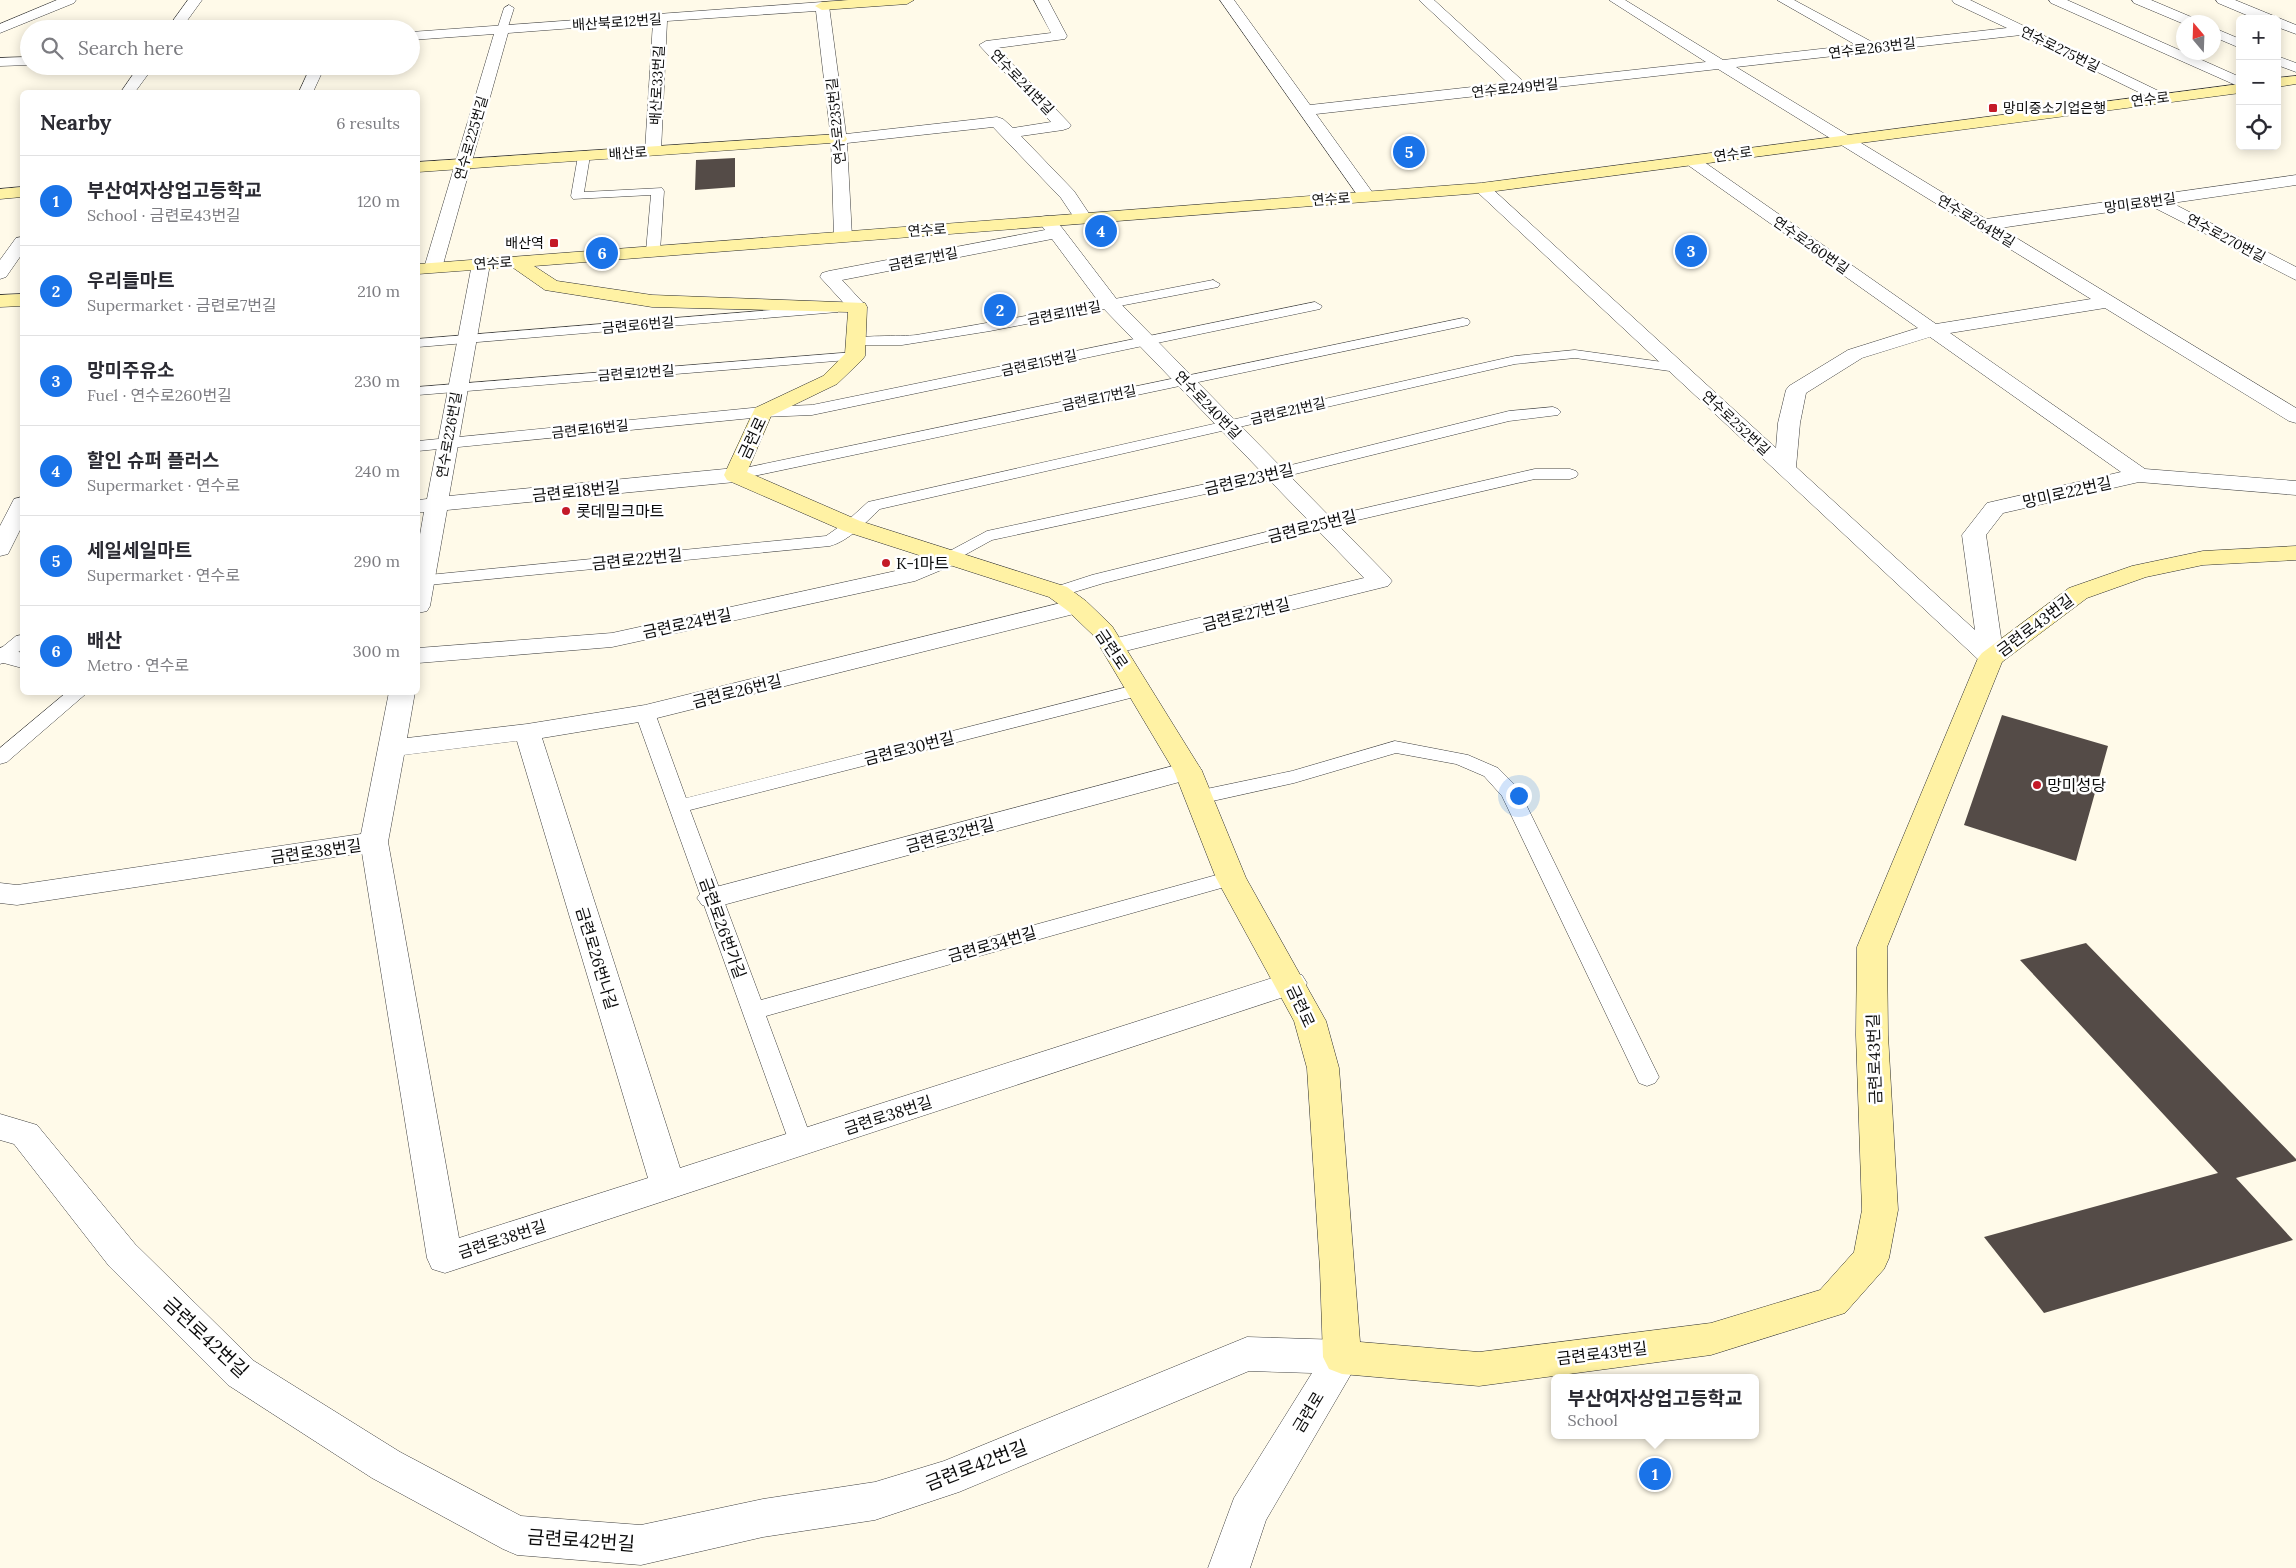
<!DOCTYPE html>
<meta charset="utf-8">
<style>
:root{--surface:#fff;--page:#f7f7f7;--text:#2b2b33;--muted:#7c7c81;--line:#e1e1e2;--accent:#1a73e8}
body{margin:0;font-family:Lora,"Noto Sans KR",serif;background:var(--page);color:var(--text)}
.controls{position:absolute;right:15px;top:15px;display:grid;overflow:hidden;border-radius:8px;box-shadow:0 2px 12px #0003}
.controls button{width:45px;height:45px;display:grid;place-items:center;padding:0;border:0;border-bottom:1px solid var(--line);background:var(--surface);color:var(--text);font:25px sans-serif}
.compass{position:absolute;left:2176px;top:15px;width:45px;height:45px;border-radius:50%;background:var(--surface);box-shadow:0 2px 12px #0003;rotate:341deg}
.you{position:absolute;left:1518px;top:795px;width:18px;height:18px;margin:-12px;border:4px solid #fff;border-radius:50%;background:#1a73e8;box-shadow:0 0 0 8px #1a73e833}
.badge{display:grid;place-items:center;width:32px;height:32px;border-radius:50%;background:var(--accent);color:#fff;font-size:16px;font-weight:700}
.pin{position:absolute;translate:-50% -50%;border:2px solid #fff;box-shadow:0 1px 5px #0006}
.popup{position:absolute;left:1551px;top:1374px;width:208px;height:65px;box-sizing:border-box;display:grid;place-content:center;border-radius:8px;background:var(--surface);filter:drop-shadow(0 1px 4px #0005);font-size:16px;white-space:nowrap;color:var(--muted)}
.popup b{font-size:19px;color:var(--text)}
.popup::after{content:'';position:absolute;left:50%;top:100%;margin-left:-10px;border:10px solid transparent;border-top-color:var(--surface)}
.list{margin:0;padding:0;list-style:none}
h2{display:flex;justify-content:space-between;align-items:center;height:65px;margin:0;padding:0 20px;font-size:21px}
h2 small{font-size:16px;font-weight:400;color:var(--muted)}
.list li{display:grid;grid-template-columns:32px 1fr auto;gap:15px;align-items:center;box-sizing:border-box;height:90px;padding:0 20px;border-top:1px solid var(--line)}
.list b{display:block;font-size:19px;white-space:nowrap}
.list p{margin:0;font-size:16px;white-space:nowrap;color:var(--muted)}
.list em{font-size:16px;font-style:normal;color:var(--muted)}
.icon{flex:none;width:28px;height:28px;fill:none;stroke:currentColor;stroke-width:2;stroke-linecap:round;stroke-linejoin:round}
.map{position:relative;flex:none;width:2296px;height:1568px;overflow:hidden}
.search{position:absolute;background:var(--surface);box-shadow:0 2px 12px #0003;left:20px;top:20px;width:400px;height:55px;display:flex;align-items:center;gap:12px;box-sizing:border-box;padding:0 18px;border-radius:28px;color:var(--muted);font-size:19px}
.panel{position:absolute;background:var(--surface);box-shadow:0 2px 12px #0003;left:20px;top:90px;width:400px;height:605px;border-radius:8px}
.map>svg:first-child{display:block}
.building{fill:#544b47}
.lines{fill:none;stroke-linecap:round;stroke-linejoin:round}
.lane-casing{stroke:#3e3e3e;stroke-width:1}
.street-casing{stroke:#3e3e3e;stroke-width:1}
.secondary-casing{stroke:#2d2d2d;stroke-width:1}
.lane{fill:#fff;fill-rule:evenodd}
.street{fill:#fff;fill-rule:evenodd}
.secondary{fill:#fff2a4;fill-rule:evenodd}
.poi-dot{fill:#c41a28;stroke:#fff;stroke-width:2}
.labels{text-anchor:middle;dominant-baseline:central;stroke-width:5;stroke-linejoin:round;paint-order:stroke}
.far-street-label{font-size:14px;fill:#0b0b0b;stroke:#fff}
.far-poi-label{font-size:14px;fill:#0b0b0b;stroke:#fff;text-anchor:start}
.street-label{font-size:16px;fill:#0b0b0b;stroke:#fff}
.poi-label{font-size:16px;fill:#0b0b0b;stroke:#fff;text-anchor:start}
.near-street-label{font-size:19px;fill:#0b0b0b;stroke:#fff}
</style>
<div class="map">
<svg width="2296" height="1568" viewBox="0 0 2296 1568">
<rect width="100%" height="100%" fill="#fffae9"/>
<!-- building -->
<path class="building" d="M735,158V187L695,190L696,160Z
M2002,715L2108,746L2076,861L1964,825Z
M2086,943L2296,1159V1161L2236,1178L2293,1240L2044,1313L1984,1237L2218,1173L2020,960Z"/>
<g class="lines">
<!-- lane casing -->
<g class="lane-casing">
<path id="lane" d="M509,5L514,8L507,30L506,32H498L497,30L504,8Z
M584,152L590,156L584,192L662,188L664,191L660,251L658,254H648L646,251L651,195L573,199L571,196L578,156Z
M1213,280L1220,284L1218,287L990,331L902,345H856L849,341C854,334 903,337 916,335C1015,319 1114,299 1213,280Z
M1315,302L1322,306L1320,309L812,415L762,417L418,451V441L762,407L812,405Z
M833,305L840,309L838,312L418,347V339Z
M1463,318L1468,319L1470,322L1468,325L735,480L729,478L727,475L729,472L735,470Z
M1575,350L1677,364L1684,368L1677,372L1575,358L1515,364L880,509C866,522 849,541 830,546L418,586V576L826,536L846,522L868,502L1515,356Z
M855,352L862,356L860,359L418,395V387Z
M1553,407L1558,409L1561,412L1558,415L1509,421L1275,479L992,540L950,563L944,562L941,558L944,554L987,531L1275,469L1509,411Z
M1535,469H1570L1576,471L1578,474L1576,477L1570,479H1535L1323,528L1104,583L1058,597L1052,596L1049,592L1052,588L1092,575L1322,518Z
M22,635V649L6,662L0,664V649L16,636Z
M1139,684L1146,686L1148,690L1146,694L690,810L761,1000L1231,871L1239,873L1242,878L1239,883L766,1016L813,1143L810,1150L801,1153L792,1150L635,713L638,709L645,707L652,709L655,713L686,798Z
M67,692H88L7,762L0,764V748Z
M1395,741L1468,755L1498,768L1518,788L1659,1077L1655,1083L1647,1086L1639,1083L1502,796L1484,776L1456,764L1396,753L1294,783L1199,804L1192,802L1189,797L1192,792L1292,771Z"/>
</g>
<!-- street casing -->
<g class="street-casing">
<path id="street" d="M57,0H76L74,3L0,33V24Z
M188,0H202L181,29H167Z
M1034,0H1048L1067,36L1065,39L997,48L1071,125L1069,128L1063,130L1021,136L1074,191L1092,218L1089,222H1077L1061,198L993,127L847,143L852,237L849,241H837L834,237L831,139L816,11L667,21L661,151L659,154H647L645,151L653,22L508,33L442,268L439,272H427L424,268L494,34L411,40V32L822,2L829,6L846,134L997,117L1003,119L1013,128L1051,122L979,45L986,41L1051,33Z
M1220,0H1234L1310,105L1508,83L1419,0H1434L1524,82L1706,62L1609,0H1625L1723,60L1856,45L1777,0H1794L1874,43L2007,28L1954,3L1952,0H1970L2167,95L2170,98L2167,101H2157L2021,35L1736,67L1986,219L2296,175V185L2172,203L2296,267V280L2151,206L2000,228L2296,408V423L2289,421L2105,308L1950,333L2145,469L2296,481V495L2139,482L2003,513L1986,535L2004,658L2000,663L1991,666L1982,663L1473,188L1475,184H1487L1776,448L1778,423L1786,390L1789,386L1848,350L1918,328L1685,163L1683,160L1685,157H1697L1936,324L2091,299L1718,69L1316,114L1375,196L1373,200H1361ZM1930,337L2121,472L1987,503L1962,535L1975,630L1796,467L1800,423L1806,393L1862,358Z
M2049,0H2067L2240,77V87L2051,3Z
M2132,0H2151L2196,19L2198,22L2184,24L2134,3Z
M2216,0H2235L2296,25V34L2277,27V19H2256L2218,3Z
M2214,28L2240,39V48L2214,37Z
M2277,56L2296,63V72L2277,65Z
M29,57V65L0,66V58Z
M139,66H154L135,92H121Z
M311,66H325L313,92H299Z
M1047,216L1053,217L1063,229L1118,301L1388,576L1392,581L1388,586L1113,654L1104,651L1100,646L1104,641L1364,578L1104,309L1052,239L842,280L867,307L865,311L858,313L851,311L820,277L822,273L829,271L1045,230L1038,221L1041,217Z
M22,237V254L6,277L0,279V260L16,238Z
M481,259L487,260L490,264L449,496L735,468L743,470L746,475L743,480L735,482L447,510L430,606L427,611L418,613V546L424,512H418V500L427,499L472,264L475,260Z
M22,497V526L8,554L0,556V526L14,499Z
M950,551L958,553L962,558L958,563L915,581L612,647L418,663V648L612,633L900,570Z
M1077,599L1086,601L1089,606L1086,611L645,721L542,738L680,1168L1291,972L1302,975L1307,983L1302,991L445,1273L432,1269L427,1258L362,853L17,905L0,903V883L17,885L361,834L389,692H415L407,738L527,724L645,705ZM517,741L648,1178L459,1238L388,842L404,755Z
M3,647L22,653V668L0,662V648Z
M1188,762L1198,765L1202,771L1198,777L712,908L702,905L697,898L702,891L712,888Z
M0,1114L37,1125L135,1244L254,1361L400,1452L521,1516L641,1525L763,1499L875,1482L944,1461L1247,1337L1342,1340L1355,1345L1361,1357L1266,1520L1250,1568H1208L1234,1498L1312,1373L1249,1371L959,1492L875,1520L763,1537L641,1565L517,1555L503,1549L372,1478L228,1385L109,1266L14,1144L0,1140Z"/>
</g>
<!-- secondary casing -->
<g class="secondary-casing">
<path id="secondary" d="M849,0H914L907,4L822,10L815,6L822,2Z
M2296,76V84L2277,87V78Z
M2240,84V93L1481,193L534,266L557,281L652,295L865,303L867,307L865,356L862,360L837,384L771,416L747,472L860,521L1067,587L1086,601L1112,626L1202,771L1246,878L1326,1021L1339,1068L1360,1342L1479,1352L1711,1323L1820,1290L1854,1252L1862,1210L1856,1035L1857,947L1978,658L1982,653L2069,588L2132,566L2203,551L2296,546V560L2203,565L2146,577L2087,598L2002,662L1887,947L1888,1035L1898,1210L1889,1258L1884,1269L1845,1313L1711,1355L1479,1386L1342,1374L1329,1369L1323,1357L1320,1269L1307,1068L1294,1021L1216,878L1174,771L1093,635L1068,611L1049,597L844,531L727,480L724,475L755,408L823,376L845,354L848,312L652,307L545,290L512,267L418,274V264L1481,183Z
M839,134L845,136L847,139L845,142L418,172V162Z
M22,187V197L0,199V189Z
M22,294V306L0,307V295Z"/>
</g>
<!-- lane -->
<use href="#lane" class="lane"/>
<!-- street -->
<use href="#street" class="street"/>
<!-- secondary -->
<use href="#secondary" class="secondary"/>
</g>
<!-- markers -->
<g class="poi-dot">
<rect x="1988" y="103" width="10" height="10" rx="2.5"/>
<rect x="549" y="238" width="10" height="10" rx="2.5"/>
<circle cx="566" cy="511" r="5"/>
<circle cx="886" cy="563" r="5"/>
<circle cx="2037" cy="785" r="5"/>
</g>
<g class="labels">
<!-- far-street labels -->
<g class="far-street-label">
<text transform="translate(617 22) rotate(-4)">배산북로12번길</text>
<text transform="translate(1872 48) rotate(-7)">연수로263번길</text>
<text transform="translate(2060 49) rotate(26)">연수로275번길</text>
<text transform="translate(1022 82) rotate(46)">연수로241번길</text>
<text transform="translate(657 85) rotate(-87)">배산로33번길</text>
<text transform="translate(1515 88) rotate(-6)">연수로249번길</text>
<text transform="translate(2150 99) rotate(-7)">연수로</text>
<text transform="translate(836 121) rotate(-96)">연수로235번길</text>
<text transform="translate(471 138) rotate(-74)">연수로225번길</text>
<text transform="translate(628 153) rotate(-4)">배산로</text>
<text transform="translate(1733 154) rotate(-8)">연수로</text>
<text transform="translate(1331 199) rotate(-4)">연수로</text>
<text transform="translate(2140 203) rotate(-8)">망미로8번길</text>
<text transform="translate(1976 221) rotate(31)">연수로264번길</text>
<text transform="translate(927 230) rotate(-4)">연수로</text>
<text transform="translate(2226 238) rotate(28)">연수로270번길</text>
<text transform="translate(1811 245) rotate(35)">연수로260번길</text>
<text transform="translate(923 259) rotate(-11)">금련로7번길</text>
<text transform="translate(493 263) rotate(-4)">연수로</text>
<text transform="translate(1064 313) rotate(-11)">금련로11번길</text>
<text transform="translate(638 325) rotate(-5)">금련로6번길</text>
<text transform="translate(1039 363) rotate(-12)">금련로15번길</text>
<text transform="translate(636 373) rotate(-4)">금련로12번길</text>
<text transform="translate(1099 398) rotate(-12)">금련로17번길</text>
<text transform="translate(1208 405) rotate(46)">연수로240번길</text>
<text transform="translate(1288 411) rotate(-13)">금련로21번길</text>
<text transform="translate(1736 423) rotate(43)">연수로252번길</text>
<text transform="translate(590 429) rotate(-6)">금련로16번길</text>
<text transform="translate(449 435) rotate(-80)">연수로226번길</text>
</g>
<!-- far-poi labels -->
<g class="far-poi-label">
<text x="2003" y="108">망미중소기업은행</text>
<text x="544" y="243" text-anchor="end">배산역</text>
</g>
<!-- street labels -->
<g class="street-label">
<text transform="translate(752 438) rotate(-65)">금련로</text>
<text transform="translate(1249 479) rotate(-13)">금련로23번길</text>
<text transform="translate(576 491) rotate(-6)">금련로18번길</text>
<text transform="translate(2067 492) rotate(-13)">망미로22번길</text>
<text transform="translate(1312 526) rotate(-14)">금련로25번길</text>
<text transform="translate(637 559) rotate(-6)">금련로22번길</text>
<text transform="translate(1246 614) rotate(-14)">금련로27번길</text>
<text transform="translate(687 623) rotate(-12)">금련로24번길</text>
<text transform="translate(2035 625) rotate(-37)">금련로43번길</text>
<text transform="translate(1112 649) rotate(56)">금련로</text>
<text transform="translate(737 691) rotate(-14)">금련로26번길</text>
<text transform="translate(909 748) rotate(-14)">금련로30번길</text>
<text transform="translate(950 835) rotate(-15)">금련로32번길</text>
<text transform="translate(316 851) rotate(-8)">금련로38번길</text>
<text transform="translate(723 928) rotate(70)">금련로26번가길</text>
<text transform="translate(992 944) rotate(-16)">금련로34번길</text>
<text transform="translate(597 958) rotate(73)">금련로26번나길</text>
<text transform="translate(1301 1006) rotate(65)">금련로</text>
<text transform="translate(1874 1059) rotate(-92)">금련로43번길</text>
<text transform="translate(888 1115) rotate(-18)">금련로38번길</text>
<text transform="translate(502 1239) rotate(-18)">금련로38번길</text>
<text transform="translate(1602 1353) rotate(-7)">금련로43번길</text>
<text transform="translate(1308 1412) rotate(-59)">금련로</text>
</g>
<!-- poi labels -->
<g class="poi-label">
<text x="576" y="511">롯데밀크마트</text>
<text x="896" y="563">K-1마트</text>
<text x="2047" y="785">망미성당</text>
</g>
<!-- near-street labels -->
<g class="near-street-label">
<text transform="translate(206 1337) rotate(43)">금련로42번길</text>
<text transform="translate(976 1465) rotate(-21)">금련로42번길</text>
<text transform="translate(581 1540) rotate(4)">금련로42번길</text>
</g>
</g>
</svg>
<div class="controls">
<button>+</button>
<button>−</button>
<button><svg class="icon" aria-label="locate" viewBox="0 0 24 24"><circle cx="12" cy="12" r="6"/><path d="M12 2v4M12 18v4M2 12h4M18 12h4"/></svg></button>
</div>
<svg class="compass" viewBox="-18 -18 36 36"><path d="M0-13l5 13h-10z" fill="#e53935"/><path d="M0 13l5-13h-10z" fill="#7c7c81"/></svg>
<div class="you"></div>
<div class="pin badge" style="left:1655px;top:1474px">1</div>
<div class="popup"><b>부산여자상업고등학교</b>School</div>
<div class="pin badge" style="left:1000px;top:310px">2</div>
<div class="pin badge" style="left:1691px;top:251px">3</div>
<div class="pin badge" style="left:1101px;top:231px">4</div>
<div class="pin badge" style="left:1409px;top:152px">5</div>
<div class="pin badge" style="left:602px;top:253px">6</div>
<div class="search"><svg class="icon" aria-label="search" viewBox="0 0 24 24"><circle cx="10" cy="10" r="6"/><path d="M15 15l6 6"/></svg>Search here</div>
<section class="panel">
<h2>Nearby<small>6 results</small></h2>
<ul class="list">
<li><span class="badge">1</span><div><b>부산여자상업고등학교</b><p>School · 금련로43번길</p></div><em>120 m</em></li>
<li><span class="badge">2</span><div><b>우리들마트</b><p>Supermarket · 금련로7번길</p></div><em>210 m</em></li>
<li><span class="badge">3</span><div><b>망미주유소</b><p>Fuel · 연수로260번길</p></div><em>230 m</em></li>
<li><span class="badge">4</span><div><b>할인 슈퍼 플러스</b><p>Supermarket · 연수로</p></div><em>240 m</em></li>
<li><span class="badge">5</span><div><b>세일세일마트</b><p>Supermarket · 연수로</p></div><em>290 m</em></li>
<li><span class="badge">6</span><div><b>배산</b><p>Metro · 연수로</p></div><em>300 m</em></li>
</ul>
</section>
</div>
